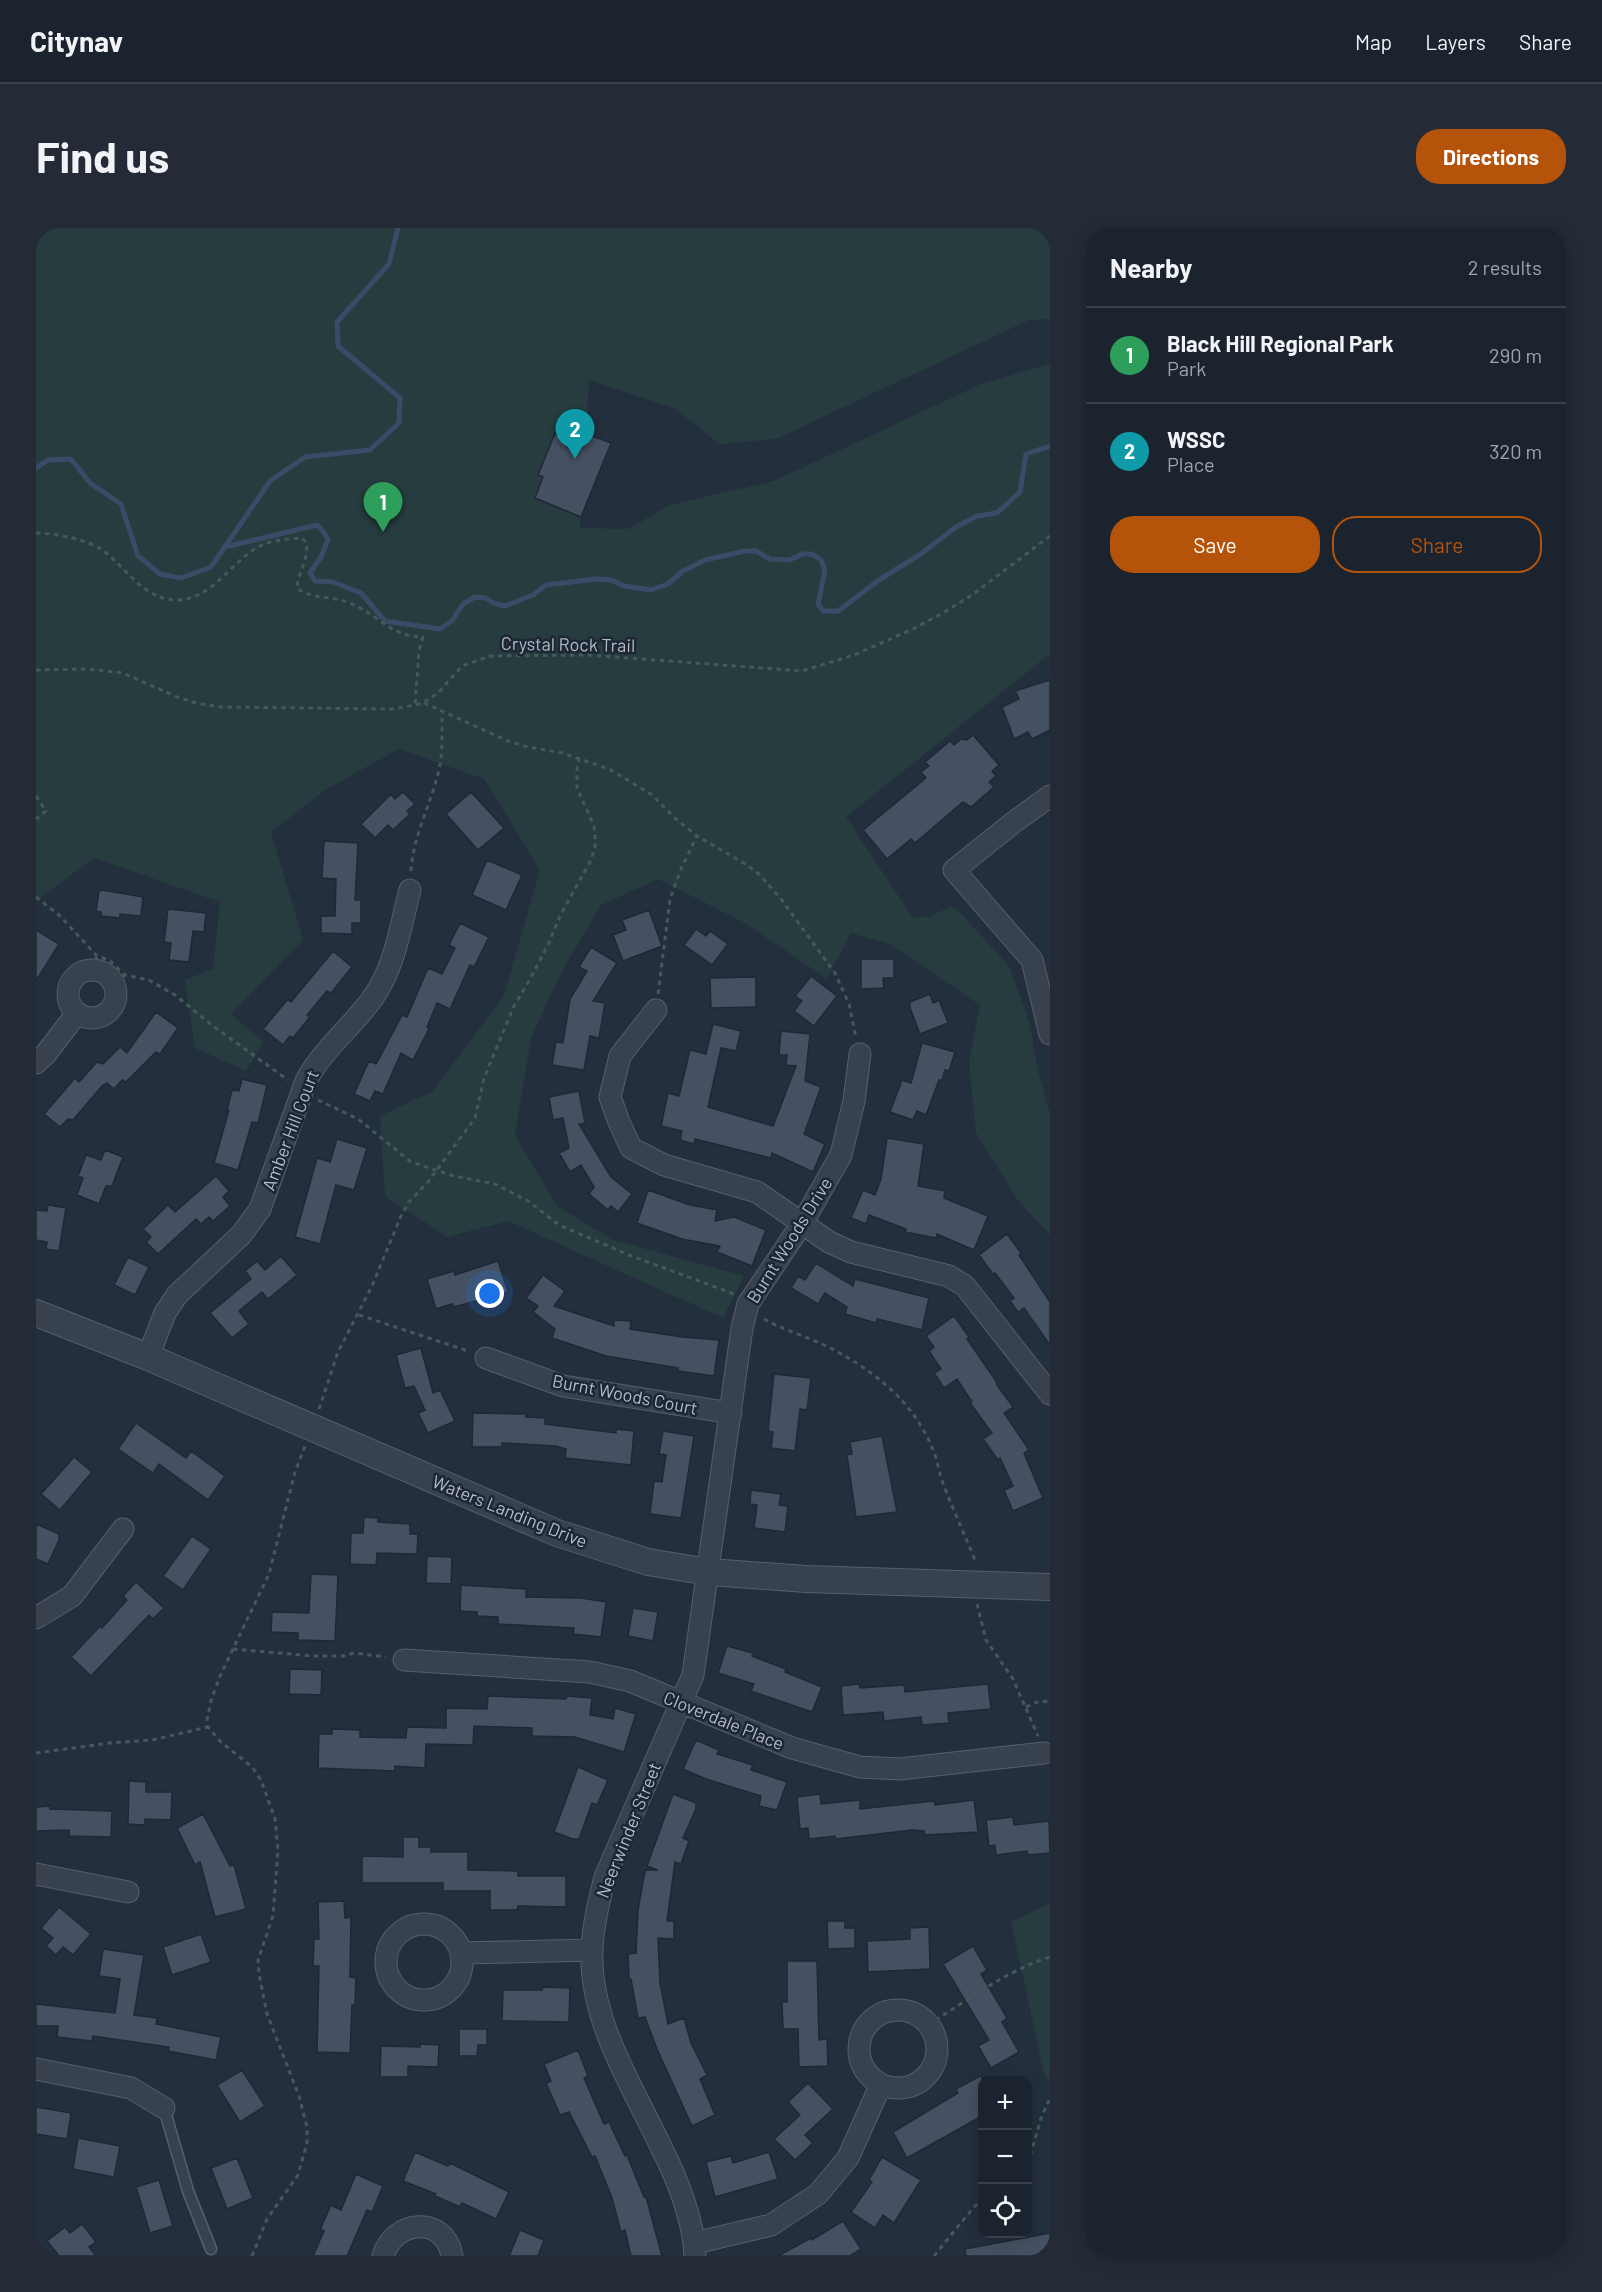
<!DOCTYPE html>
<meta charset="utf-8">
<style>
:root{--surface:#1b232e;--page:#242b36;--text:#f1f3f6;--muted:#a0a4aa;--line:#39404a;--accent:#b45309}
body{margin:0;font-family:Barlow,sans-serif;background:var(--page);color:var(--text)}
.controls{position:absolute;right:18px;bottom:18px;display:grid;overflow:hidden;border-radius:12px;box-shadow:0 3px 15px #0003}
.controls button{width:54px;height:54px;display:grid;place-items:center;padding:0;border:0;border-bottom:2px solid var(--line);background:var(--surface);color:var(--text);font:30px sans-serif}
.you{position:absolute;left:454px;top:1066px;width:21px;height:21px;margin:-15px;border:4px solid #fff;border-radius:50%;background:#1a73e8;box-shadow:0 0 0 9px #1a73e833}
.badge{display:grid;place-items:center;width:39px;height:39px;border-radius:50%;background:var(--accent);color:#fff;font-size:20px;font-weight:700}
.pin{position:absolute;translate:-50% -50px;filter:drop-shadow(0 2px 3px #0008)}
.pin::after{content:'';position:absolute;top:32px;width:21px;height:18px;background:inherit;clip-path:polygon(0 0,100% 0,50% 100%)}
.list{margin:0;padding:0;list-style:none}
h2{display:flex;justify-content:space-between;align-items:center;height:78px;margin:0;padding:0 24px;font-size:26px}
h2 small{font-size:20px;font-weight:400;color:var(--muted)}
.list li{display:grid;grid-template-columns:39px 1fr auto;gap:18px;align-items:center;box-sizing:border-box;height:96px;padding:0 24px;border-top:2px solid var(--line)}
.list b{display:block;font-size:22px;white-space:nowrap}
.list p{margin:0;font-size:20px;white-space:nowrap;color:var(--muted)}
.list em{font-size:20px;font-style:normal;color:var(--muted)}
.actions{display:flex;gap:12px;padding:18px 24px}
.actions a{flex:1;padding:14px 0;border:2px solid var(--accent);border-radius:24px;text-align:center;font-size:21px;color:var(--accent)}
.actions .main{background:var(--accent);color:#fff}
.icon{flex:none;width:33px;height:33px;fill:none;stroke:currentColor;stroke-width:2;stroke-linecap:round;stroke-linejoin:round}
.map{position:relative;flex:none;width:1014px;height:2028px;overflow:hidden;border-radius:24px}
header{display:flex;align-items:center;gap:36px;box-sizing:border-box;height:84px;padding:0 30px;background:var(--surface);border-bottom:2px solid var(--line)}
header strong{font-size:28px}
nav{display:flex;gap:33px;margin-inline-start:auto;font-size:21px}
.intro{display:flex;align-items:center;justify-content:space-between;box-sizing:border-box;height:144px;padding:0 36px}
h1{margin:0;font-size:42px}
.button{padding:15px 27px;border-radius:24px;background:var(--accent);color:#fff;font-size:21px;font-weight:700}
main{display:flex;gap:36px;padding:0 36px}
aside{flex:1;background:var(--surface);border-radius:24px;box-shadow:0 3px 15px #0003}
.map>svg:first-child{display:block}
.green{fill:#263c3f}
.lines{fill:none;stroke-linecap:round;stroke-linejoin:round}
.stream{stroke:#394c67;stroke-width:5}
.building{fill:#455162;stroke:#1f2835;stroke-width:1.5}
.service-casing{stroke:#565f6c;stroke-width:13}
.minor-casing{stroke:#565f6c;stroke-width:23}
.tertiary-casing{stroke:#565f6c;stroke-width:28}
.path{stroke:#44595c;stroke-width:3;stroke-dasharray:4.5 4.5;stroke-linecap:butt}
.service{stroke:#38414e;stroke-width:10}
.minor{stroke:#38414e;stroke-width:21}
.tertiary{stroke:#38414e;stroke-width:26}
.labels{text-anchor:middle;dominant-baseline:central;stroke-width:5;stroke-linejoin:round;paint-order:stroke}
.street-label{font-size:18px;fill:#b4bcc9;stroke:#1d2633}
</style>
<header>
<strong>Citynav</strong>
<nav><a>Map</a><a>Layers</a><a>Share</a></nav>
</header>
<div class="intro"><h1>Find us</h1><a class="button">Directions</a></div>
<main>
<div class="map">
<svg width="1014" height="2028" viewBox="0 0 1014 2028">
<rect width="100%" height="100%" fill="#242f3e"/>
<!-- green -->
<path class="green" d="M0,0H1014V91L993,92L740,211L683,216L640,181L553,152L544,300L592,301L634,277L738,253L945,156L1014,136V428L1010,429L810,589L877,690L894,688L915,679L921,681L973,738L993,793L1002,843L1014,885V1007L981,971L940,905L933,834L944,777L854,716L815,705L791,751L709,695L622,651L565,677L528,740L495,809L479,907L521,978L577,1012L708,1048L687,1090L472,993L411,1009L349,968L344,888L397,863L468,768L504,642L448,551L363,521L289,562L235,604L267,712L195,786L227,814L210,843L159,820L149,752L177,741L184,674L58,630L0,673Z
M1014,1675V1852L1008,1845L975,1694Z"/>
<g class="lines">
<!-- stream -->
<path class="stream" d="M0,240L12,232L35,231L54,255L85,276L102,328L124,346L145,350L175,339L234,253L269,229L334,222L363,195L364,170L302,118L301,94L353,36L362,0
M189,319L281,297L287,303L292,312L285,329L274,345L279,353L297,354L325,365L349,393L404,401L416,393L427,376L439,369L450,370L457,375L469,378L497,367L510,357L560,351L575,352L588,358L615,362L632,356L647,343L669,332L709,323H720L734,331L753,332L767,326H776L785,332L789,342L782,376L787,383H802L843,352L885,326L920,299L941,288L961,285L984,264L990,226L1014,218"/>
</g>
<!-- building -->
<path class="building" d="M519,205L543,215L548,205L575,215L545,289L499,270L507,249L502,247Z
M1014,452V502L996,511L992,504L978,511L966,479L983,471L979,463Z
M937,507L963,537L956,543L960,548L953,554L958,559L935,579L927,574L879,615L875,611L851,631L827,602L890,550L885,544L893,538L889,534L914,513L918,517L925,511L931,512Z
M367,564L379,576L371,583L374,586L357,602L352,597L339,610L325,596L355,566L359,571Z
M435,564L468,600L442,622L410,586Z
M288,613L322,615L319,672H325V695H316V706L285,705V688H299L300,651L286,650Z
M451,632L486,647L470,682L436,667Z
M66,662L107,669L105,688L84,686V690L65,688V684L60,683L63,663Z
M132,681L170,685L168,704L157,703L153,734L133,732L135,715L128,714Z
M613,682L626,718L587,733L577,707L590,702L586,692Z
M424,695L453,709L438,739L434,737L414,781L401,775L391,799L393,801L377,832L365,825L347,866L339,863L334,873L318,866L333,833L340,836L366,787L371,789L392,740L406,746L419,720L413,717Z
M660,701L670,708L674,703L692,716L676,737L648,717Z
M0,702L23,716L0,753Z
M555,719L581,735L557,773L569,775L563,810L554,808L548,842L516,837L520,814L527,815L534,771L551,743L543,739Z
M297,723L316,739L295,765L291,763L271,787L274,789L257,810L254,808L247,817L227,801L252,771L255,774Z
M825,731H858V750H847L848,760L825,761Z
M775,748L801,768L778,798L758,783L766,773L759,768Z
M720,749V779L675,780L674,750Z
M894,766L897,775L903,772L912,795L884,806L874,780V774Z
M120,784L142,800L124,826L120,824L90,854L86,852L78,861L71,855L66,858L37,892L32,891L24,899L8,886L39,850L43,854L61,834L67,836L84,819L91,825Z
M677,796L705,803L700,823L685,820L672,879L737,898L760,838L750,837L751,827H743L745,803L774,806L769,853L785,859L768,906L789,916L777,944L736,925L735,930L659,911L658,916L644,912L646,903L625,898L632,865L643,868L654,822L670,826Z
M886,815L919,824L913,843L909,842L906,852H903L890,887L881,883L877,892L854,884L866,852L875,855Z
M206,851L231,857L222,895L216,894L202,942L178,935L193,882H191L196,862L203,863Z
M543,863L549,895L543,896L575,949L596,966L582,984L575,978L572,982L553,966L558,959L545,937L534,944L523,925L533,920L527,890L517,892L513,869Z
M851,910L888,916L882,958L909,963L908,970L952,988L938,1022L901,1006L900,1010L869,1004L870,1001L833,987L830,996L815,990L827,962L839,967L845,951Z
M301,911L331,920L318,962L300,957L284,1016L259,1009L281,930L294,934Z
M69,922L87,929L76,958H70L63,976L41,967L47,950L42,948L50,927L65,932Z
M180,948L193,963L187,969L194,978L177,993L173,989L165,996L160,991L122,1026L110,1014L115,1009L107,1001L132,977L139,984Z
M612,962L654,977L681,982L679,993L698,989L730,1002L716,1038L681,1024L684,1018L646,1011L601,995Z
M12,977L30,980L23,1023L10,1021L11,1014L0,1012V982L11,983Z
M971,1006L985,1025L983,1027L1014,1074V1117L988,1080L982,1084L974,1073L978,1070L959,1045L957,1046L943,1027Z
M245,1028L261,1047L232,1071L226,1064L203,1083L213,1096L196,1110L174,1085L215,1051L209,1043L221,1033L229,1042Z
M92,1029L113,1039L99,1067L78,1057Z
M462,1033L472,1064L418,1079L416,1076L400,1081L391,1051L418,1043L419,1047Z
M780,1035L817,1058L819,1051L893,1070L886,1102L841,1091L840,1095L809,1086L811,1079L789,1065L782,1076L755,1060L762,1048L769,1052Z
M507,1047L529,1063L518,1078L578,1098V1092L595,1093L594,1101L646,1109L683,1112L678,1148L642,1143V1140L570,1128L516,1110L519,1101L497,1084L502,1078L490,1070Z
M918,1088L933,1109L931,1111L960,1153L961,1157L977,1179L968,1185L993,1222L988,1225L1007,1270L977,1283L968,1262L977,1258L964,1230L962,1232L947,1211L956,1205L934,1175L936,1174L921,1151L908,1160L898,1145L905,1141L893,1123L898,1119L890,1108Z
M385,1120L397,1165L404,1162L419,1193L392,1205L382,1185L389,1182L378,1158L369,1160L360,1127Z
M738,1146L775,1150L771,1182L764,1181L759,1223L735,1220L737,1204L732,1203Z
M437,1185L490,1186V1189L509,1190V1196L580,1205V1201L598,1203L595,1237L529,1230L530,1221L520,1218L466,1215V1219H436Z
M100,1195L150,1230L155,1223L189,1248L172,1272L123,1236L117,1245L82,1221Z
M627,1203L658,1208L645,1290L614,1286L618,1253L626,1254L630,1227L623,1226Z
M846,1208L861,1284L820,1289L811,1227L816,1226L814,1214Z
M38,1229L56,1244L24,1282L5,1266Z
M715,1262L745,1266L743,1277L752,1278L749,1304L718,1300L721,1277L714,1276Z
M328,1289L342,1290V1294L374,1296V1306H382L381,1326L341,1325L340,1337L314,1336L315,1305H327Z
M0,1296L23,1306V1312L12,1336L0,1331Z
M156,1308L175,1321L147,1362L127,1348Z
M391,1328L416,1329L415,1356L390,1355Z
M275,1346L302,1347L299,1413L262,1412V1405L235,1404L236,1384L273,1385Z
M100,1354L128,1380L117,1391L113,1387L55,1448L35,1429L64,1398L66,1400L91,1372L87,1368Z
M425,1357L490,1361V1369L545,1370L570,1374L565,1409L537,1406L538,1400L462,1396V1389L441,1388V1384L424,1383Z
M597,1380L622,1384L617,1413L592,1408Z
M691,1418L717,1425L716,1428L750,1441L749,1444L786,1459L776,1484L715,1463L718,1456L682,1445Z
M254,1441L286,1442L285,1467L253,1466Z
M823,1456L824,1460L868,1457L869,1464L952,1456L955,1481L912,1485L913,1495L886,1497L885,1489L848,1493L847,1484L807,1487L805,1458Z
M452,1468L530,1471L531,1468L556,1470L554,1487L577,1491L579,1480L600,1486L588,1524L539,1509L496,1508V1500L438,1498L437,1517L390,1516L389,1540L359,1538V1543L282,1540L283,1506H296V1501L324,1502V1509L370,1510L371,1499L410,1500V1480L451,1481Z
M660,1512L683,1522L681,1526L717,1537L715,1542L751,1554L741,1582L723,1578L725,1568L670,1551L647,1541Z
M542,1539L572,1552L561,1577L556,1575L543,1611H537L518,1604Z
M93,1553L110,1554V1564H136L135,1592L109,1591V1597L92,1596Z
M637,1566L660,1575V1581L647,1610L653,1613L645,1636L639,1634L631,1693H638V1711L622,1710L624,1755L632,1796L648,1790L655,1815L671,1847L664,1851L679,1887L656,1898L621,1821L609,1789L602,1790L595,1751H593L592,1726L600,1725L602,1682L608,1648L610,1642H622L611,1638Z
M784,1566L785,1576L824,1572V1581L898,1573L899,1577L938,1572L942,1604L889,1607L888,1603L876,1602L800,1611L799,1608L773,1611L772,1600L764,1601L761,1569Z
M14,1578V1581L76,1583L75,1609L33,1608V1602L0,1603V1579Z
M167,1586L194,1638L198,1637L210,1681L179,1689L164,1634L159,1637L141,1600Z
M977,1589L978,1597L1013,1593L1014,1625L992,1627L991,1623L960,1627L959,1617L953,1618L950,1592Z
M367,1609H383V1619H395V1624H432V1642L482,1643V1648H530V1679L482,1678L481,1682H454V1663H407V1655H326V1628L367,1629Z
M308,1673L309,1690L315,1689L314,1749L320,1750L319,1777H316L314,1825L281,1824L283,1738H277L278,1711H283L282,1674Z
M23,1679L55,1706L37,1727L27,1719L20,1727L10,1718L17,1710L5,1700Z
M791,1693H809V1700H819V1720L792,1721Z
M893,1699L894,1741L832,1744L831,1713L874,1711V1700Z
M165,1706L175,1734L136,1747L127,1719Z
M937,1718L951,1742L945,1746L971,1790L966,1794L983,1824L955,1840L942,1818L953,1812L907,1736Z
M67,1721L108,1727L98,1787L121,1790L120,1796L185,1809L180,1832L132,1823L133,1819L57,1808L56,1813L21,1809L22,1798H0V1776L79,1785L84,1751L63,1748Z
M751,1733H781L783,1812L791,1811L792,1838L763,1839L762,1801H747L746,1774H751Z
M507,1759L534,1760L533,1794L466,1793L467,1762H506Z
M423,1801H451V1817H442L441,1828H423Z
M384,1816L403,1817L402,1839L372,1838V1849H344L345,1818L384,1819Z
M542,1822L552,1848L548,1850L568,1896L573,1894L589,1928L591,1927L608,1969H610L626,2028H595L589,2002L585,2004L576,1970L559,1928L556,1929L533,1884L524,1887L510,1855L515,1853L508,1836Z
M206,1842L229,1878L204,1894L181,1857Z
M946,1847V1888L871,1930L857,1904L922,1865L920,1861Z
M772,1855L797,1881L769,1907L777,1915L759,1932L738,1911L764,1887L752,1874Z
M0,1879L35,1885L31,1911L0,1906Z
M42,1910L84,1918L78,1949L37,1941Z
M379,1924L412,1938L414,1935L473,1964L460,1991L426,1975L424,1979L399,1968L400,1966L367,1953Z
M733,1924L742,1951L679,1969L670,1934L695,1928L697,1935Z
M846,1929L885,1952L858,1995L847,1987L839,2000L815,1984L836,1954L833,1952Z
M201,1930L217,1970L191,1981L175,1940Z
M320,1946L347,1958L336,1984L331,1982L311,2028H277L288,2003L285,2002L286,1997L295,1977L305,1982Z
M123,1952L137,1998L114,2005L100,1959Z
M807,1993L825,2021L814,2028H742L775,2010L776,2012Z
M46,1996L60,2014L53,2019L60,2028H23L11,2013L29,1999L34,2005Z
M484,2002L508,2012L502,2028H473Z
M1014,2005V2028H930L929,2021Z"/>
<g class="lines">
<!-- service casing -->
<g class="service-casing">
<path id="service" d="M128,1880L152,1963L175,2021"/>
</g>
<!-- minor casing -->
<g class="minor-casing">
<path id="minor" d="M1014,568L978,594L918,642L996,732L1014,806
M32 766a24 24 0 1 1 48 0a24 24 0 1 1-48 0Z
M620,782L584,828L574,869L583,894L595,920L628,937L721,964L793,1014L815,1024L913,1048L929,1058L1014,1166
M0,835L9,827L41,785
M112,1129L129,1085L141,1067L205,1007L224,981L270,853C287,821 315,800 336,771C359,740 364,699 374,662
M450,1130L527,1158L695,1185
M0,1390L36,1368L87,1301
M368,1432L554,1444L594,1453L756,1520L824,1539L864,1541L1008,1525
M0,1646L92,1664
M350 1734a38 38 0 1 1 76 0a38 38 0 1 1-76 0Z
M425,1725L556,1722
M823 1821a39 39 0 1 1 78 0a39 39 0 1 1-78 0Z
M0,1841L95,1860L128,1880
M659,2015L735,1997L782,1966L812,1930L845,1856
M347,2028C358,1991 409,1987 416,2028
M659,2028C658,1993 641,1950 625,1919C596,1857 553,1792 556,1722C557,1697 563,1673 569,1649L657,1447L706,1100L712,1076L767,994L805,927L818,873L824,826"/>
</g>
<!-- tertiary casing -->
<g class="tertiary-casing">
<path id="tertiary" d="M0,1085L112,1129L521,1305L612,1334L673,1344L770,1351L1014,1359"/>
</g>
<!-- path -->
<path class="path" d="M0,305C19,305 55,312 69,324C93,343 109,373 143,372C174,370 194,338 217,322C231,312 250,311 266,310C279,321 261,345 261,360C275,371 295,368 311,374C340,384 354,409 387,409L383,422L379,477
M0,442L53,441L87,445L141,469L160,475L185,479L356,481L379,477L387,475L402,465L426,438L454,428L552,427L766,443L818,427L877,401L907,385L936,367L1014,308
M388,475L472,513L488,518L526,525L573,541L615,566L641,592L661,608L711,637L723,646L745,671L799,745L813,776L820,810
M0,568L10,583L0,591
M375,643C377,608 395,576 403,542C407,523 406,505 406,486
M0,669L23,687L61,728L73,732L89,747L113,752L139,767L177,798L252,852
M57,742L61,728
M78,755L89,747
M622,766L634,671L645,641L661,608
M282,872L322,891L375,934L418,948L459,956L492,973L523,997L593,1027L698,1066
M323,1087L432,1123
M728,1091C751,1104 777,1110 800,1123C844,1147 881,1178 899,1227C902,1237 904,1248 908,1258C918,1284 930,1309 940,1335
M283,1181L302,1124L336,1058L365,988L373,974L392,954L439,890L448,850L478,778L493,753L512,717L524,688L555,632L559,619V607L558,598L541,560V538L543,531
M941,1376L950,1412L977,1451L1002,1508
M197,1421L277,1428H307L318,1425L350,1429
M990,1479L1001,1474L1014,1473
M0,1525L74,1515L116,1512L172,1499
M892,1797C932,1772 968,1744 1014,1729
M992,1936L1005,1890L1014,1870
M216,2028L231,1991L262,1947L271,1915V1899L263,1868L231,1786L223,1746L222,1732L237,1688L242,1622L239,1591L225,1552L216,1539L185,1514L172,1499L171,1492L175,1473L184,1448L233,1346L259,1244L269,1218
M898,2028L937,1980L946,1972"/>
<!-- service -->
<use href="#service" class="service"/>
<!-- minor -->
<use href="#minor" class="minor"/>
<!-- tertiary -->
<use href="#tertiary" class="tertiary"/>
</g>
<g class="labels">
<!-- street labels -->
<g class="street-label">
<text transform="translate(532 416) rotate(1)">Crystal Rock Trail</text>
<text transform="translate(254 902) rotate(-69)">Amber Hill Court</text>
<text transform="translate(753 1012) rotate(-58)">Burnt Woods Drive</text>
<text transform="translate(589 1166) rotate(11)">Burnt Woods Court</text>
<text transform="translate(474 1283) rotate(22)">Waters Landing Drive</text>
<text transform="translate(688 1492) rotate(22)">Cloverdale Place</text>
<text transform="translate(592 1602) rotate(-68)">Neerwinder Street</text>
</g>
</g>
</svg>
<div class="controls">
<button>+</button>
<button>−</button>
<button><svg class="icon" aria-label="locate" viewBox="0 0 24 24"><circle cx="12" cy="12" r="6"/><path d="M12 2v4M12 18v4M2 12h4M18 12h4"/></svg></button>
</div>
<div class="you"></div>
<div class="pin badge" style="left:347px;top:304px;background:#2e9e5b">1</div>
<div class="pin badge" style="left:539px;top:231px;background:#0f9aa8">2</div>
</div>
<aside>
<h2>Nearby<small>2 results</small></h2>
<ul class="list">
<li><span class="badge" style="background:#2e9e5b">1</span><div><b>Black Hill Regional Park</b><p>Park</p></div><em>290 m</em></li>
<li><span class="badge" style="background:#0f9aa8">2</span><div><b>WSSC</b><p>Place</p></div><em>320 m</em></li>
</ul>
<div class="actions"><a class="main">Save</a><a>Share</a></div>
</aside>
</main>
